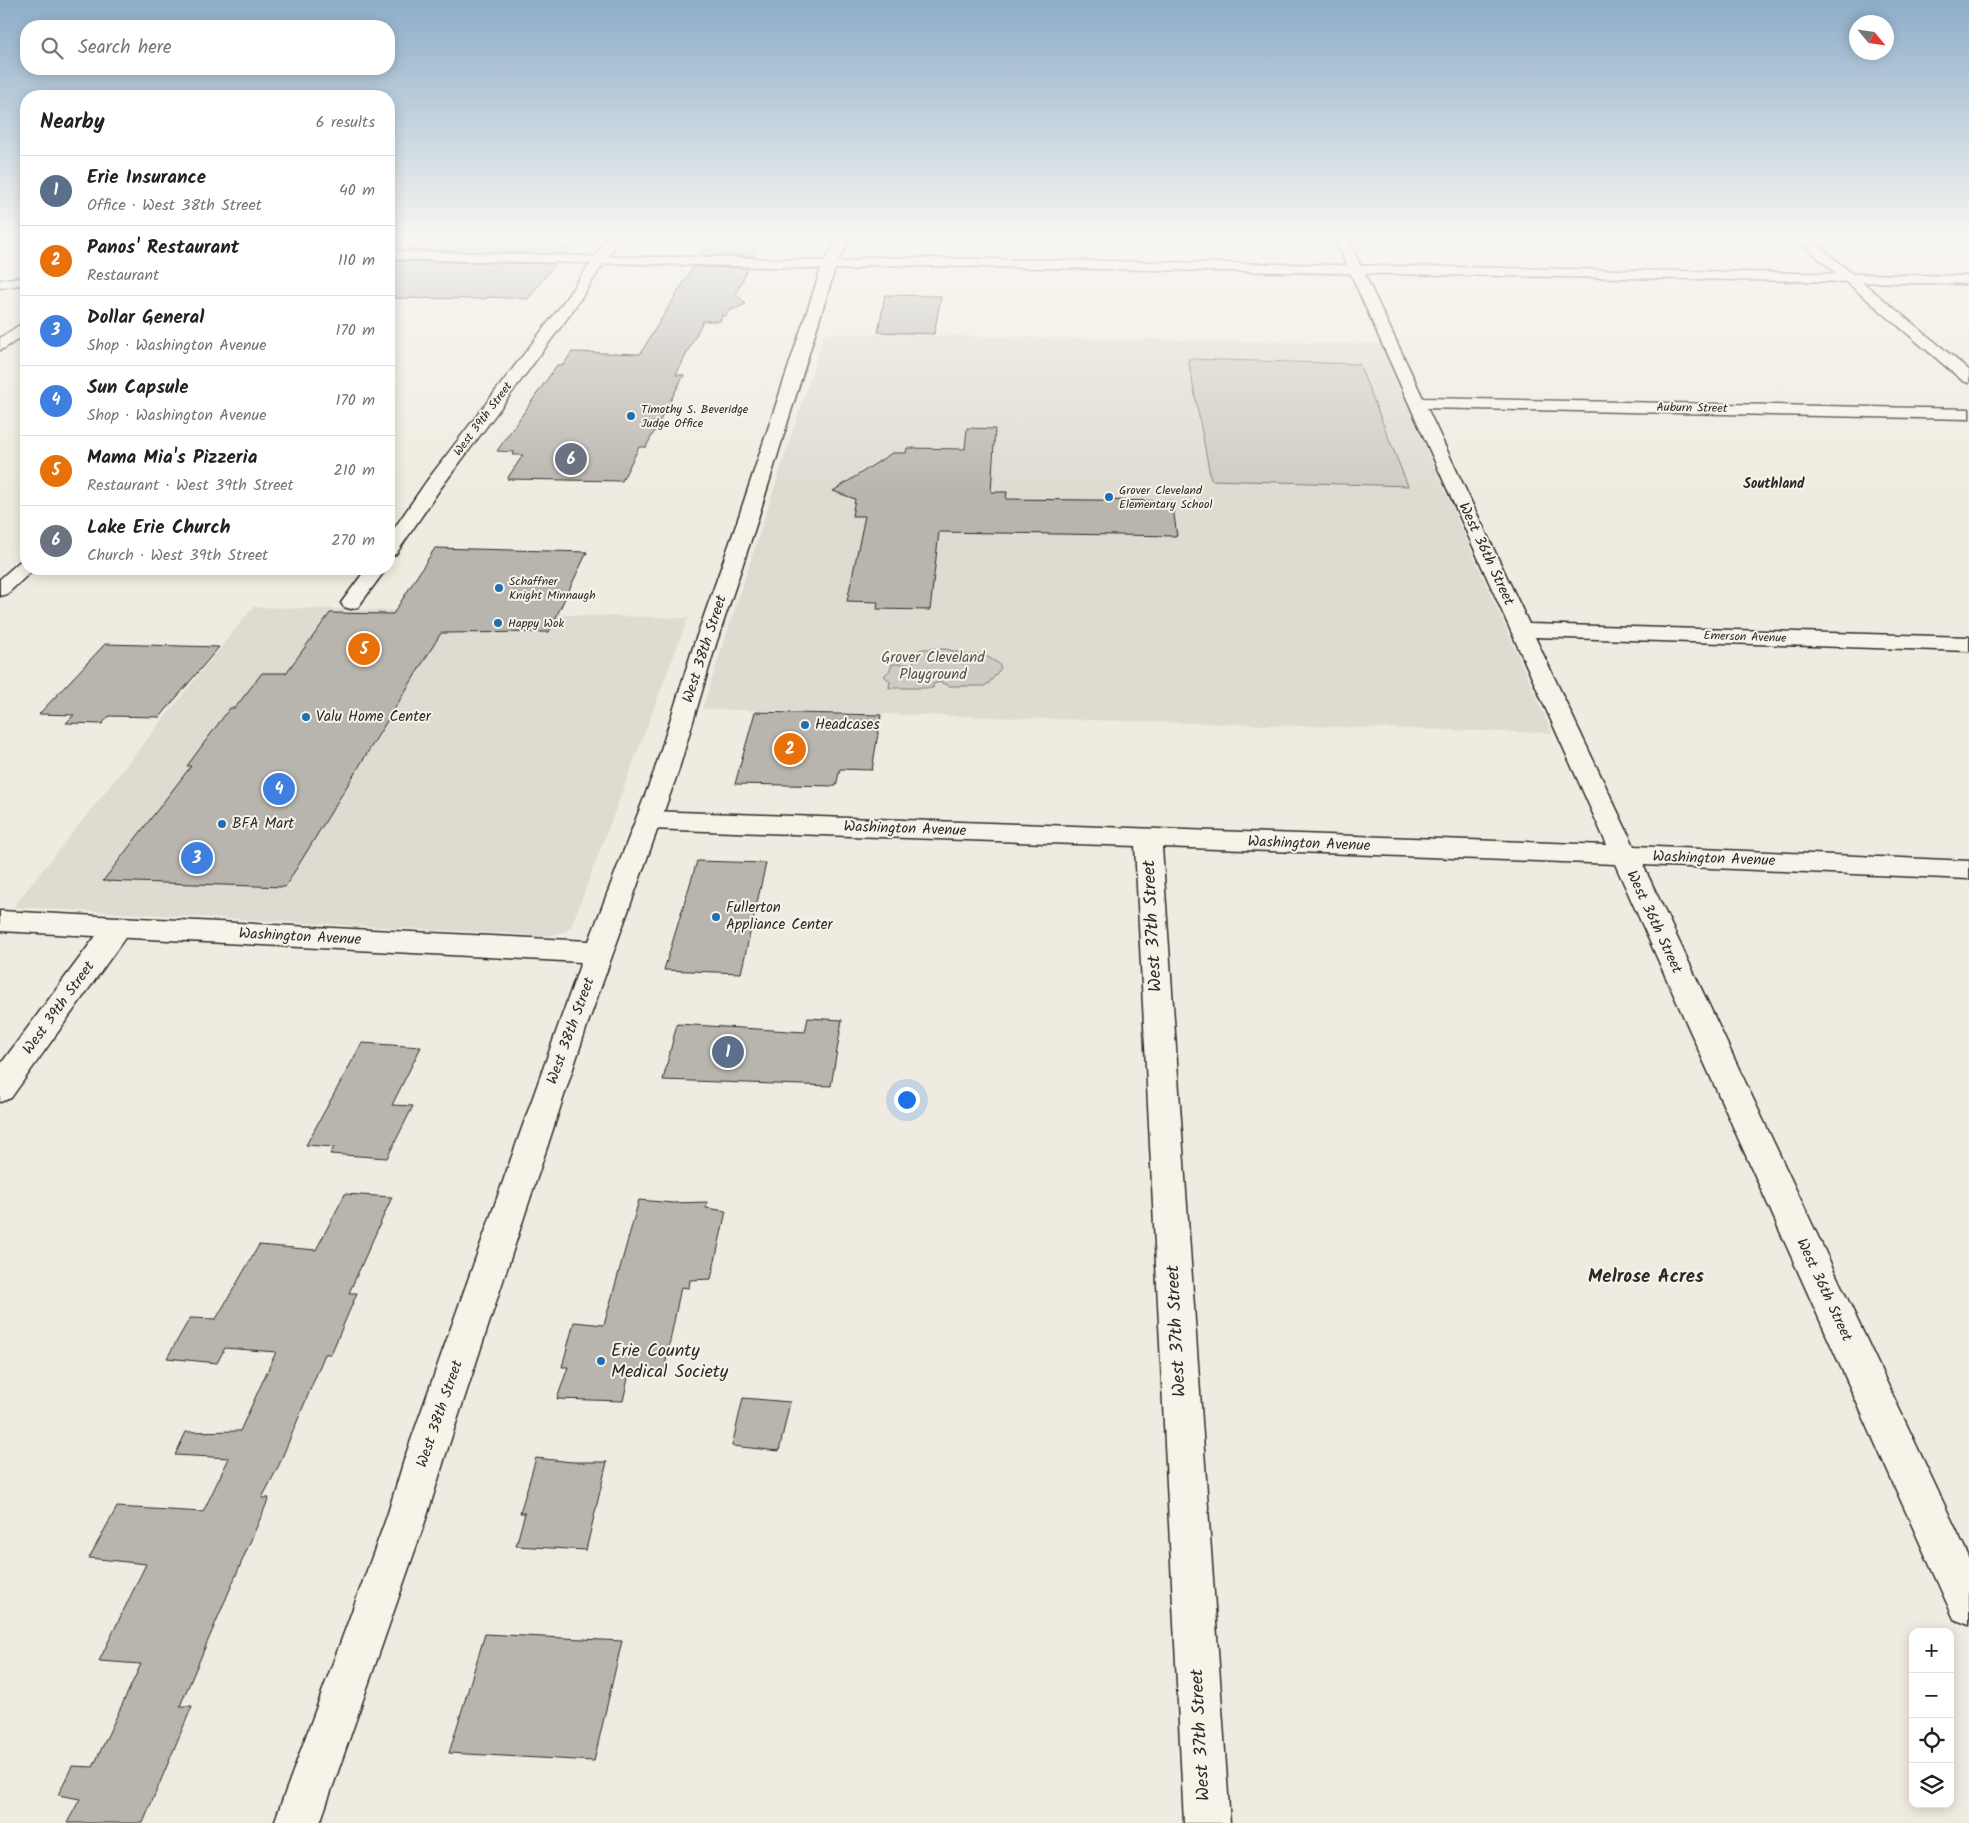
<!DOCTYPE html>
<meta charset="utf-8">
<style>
:root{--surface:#fff;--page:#f6f6f6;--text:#222;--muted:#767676;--line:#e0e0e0;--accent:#0f766e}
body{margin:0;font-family:Kalam,sans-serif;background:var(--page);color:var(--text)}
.controls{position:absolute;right:15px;bottom:15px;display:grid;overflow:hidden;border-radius:10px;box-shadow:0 2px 12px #0003}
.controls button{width:45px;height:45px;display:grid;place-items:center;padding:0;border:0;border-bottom:1px solid var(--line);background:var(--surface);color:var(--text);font:25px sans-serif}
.compass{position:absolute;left:1849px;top:15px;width:45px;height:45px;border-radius:50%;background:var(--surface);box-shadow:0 2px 12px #0003;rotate:119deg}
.you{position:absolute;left:906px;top:1099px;width:18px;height:18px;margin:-12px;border:4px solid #fff;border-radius:50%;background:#1a73e8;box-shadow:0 0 0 8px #1a73e833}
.badge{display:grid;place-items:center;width:32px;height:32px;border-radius:50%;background:var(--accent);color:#fff;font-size:16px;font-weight:700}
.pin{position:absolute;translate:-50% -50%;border:2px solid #fff;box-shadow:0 1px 5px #0006}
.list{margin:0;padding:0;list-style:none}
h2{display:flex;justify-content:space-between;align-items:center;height:65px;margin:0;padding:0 20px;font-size:21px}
h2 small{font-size:16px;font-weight:400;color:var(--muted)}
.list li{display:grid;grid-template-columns:32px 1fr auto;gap:15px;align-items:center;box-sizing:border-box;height:70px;padding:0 20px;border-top:1px solid var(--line)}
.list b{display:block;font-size:19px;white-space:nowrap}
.list p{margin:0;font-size:16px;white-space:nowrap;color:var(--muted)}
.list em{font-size:16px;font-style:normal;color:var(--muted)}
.icon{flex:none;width:28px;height:28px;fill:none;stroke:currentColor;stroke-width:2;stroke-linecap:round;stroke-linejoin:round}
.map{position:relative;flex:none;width:1969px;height:1823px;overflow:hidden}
.search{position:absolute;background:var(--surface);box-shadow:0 2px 12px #0003;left:20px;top:20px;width:375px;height:55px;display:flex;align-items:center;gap:12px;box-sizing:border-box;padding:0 18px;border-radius:20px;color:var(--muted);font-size:19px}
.panel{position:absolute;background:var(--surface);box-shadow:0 2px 12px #0003;left:20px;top:90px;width:375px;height:485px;border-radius:20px}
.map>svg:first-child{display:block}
.built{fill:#dedbd1}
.green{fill:#cfcbc2;stroke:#7d7b76}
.building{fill:#b8b5ae;stroke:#2b2b2b}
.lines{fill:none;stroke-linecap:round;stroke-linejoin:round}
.street-casing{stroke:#2b2b2b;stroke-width:3}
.secondary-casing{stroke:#2b2b2b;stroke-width:3}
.street{fill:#f7f3e8;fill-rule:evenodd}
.secondary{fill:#f7f3e8;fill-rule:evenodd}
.poi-dot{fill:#1f6fb2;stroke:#f7f3e8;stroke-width:2}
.labels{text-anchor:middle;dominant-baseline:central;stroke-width:4;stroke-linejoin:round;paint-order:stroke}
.far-street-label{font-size:12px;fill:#2b2b2b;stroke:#f7f3e8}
.far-poi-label{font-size:12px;fill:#2b2b2b;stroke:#f7f3e8;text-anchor:start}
.far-neighbourhood-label{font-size:14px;font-weight:bold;fill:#2b2b2b;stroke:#f7f3e8}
.street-label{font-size:15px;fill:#2b2b2b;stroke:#f7f3e8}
.park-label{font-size:15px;fill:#545351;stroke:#f7f3e8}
.poi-label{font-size:15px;fill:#2b2b2b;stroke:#f7f3e8;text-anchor:start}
.near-street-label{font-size:18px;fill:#2b2b2b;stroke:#f7f3e8}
.near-poi-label{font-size:18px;fill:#2b2b2b;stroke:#f7f3e8;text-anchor:start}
.near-neighbourhood-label{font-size:19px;font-weight:bold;fill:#2b2b2b;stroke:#f7f3e8}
</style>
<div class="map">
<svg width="1969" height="1823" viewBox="0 0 1969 1823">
<rect width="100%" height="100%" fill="#efebe0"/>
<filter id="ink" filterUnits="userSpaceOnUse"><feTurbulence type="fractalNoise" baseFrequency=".02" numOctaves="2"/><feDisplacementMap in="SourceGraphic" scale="10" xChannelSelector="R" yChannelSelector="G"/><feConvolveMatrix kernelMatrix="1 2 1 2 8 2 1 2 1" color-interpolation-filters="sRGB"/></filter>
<g filter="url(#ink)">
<!-- built -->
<path class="built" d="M825,333L1380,344L1552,733L702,709Z
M253,607L688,618L571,927L564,932L550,936L13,907Z"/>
<!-- green -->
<path class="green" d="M1188,359L1359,364L1408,486L1211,480Z
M923,649H946L968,655L983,654L999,664L1001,668L989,683L984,686H949L940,682L933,684V688H889L890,681L884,676L890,670L892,664H913L914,652Z"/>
<!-- building -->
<path class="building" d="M416,239H576L564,254L405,250Z
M709,239H761L753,256L700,255Z
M393,261L443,262L555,264L528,299L487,297L486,299L389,298V265Z
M693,267L748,268L736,294L746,304L729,311L726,316L722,315L720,321H703L676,375H684L646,447H639L622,481L507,479L523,455H512L515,452L497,451L557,365H563L572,352L640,354Z
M885,295L941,296L934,334L878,332Z
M967,428L995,429L991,492H1007L1006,499L1172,501L1177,536L939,532L930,610L877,609L878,602L847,601L865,516H852L855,499L833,491L892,453H906L907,448L965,449Z
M435,548L587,552L549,632L441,633L285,887L103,881L191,766H187L230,708H235L262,673H286L330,613L393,614Z
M105,644L144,645L219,647L160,717L109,716L102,724L66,723L74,715L39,714Z
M755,712L881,715L872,770L840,769L836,786L735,784Z
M697,861L766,863L741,973L664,970Z
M808,1018L842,1020L831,1086L663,1080L677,1024L805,1032Z
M362,1043L421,1047L392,1105L413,1106L387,1158L330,1154L334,1147L306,1145Z
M345,1194L392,1197L349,1293H357L331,1354H325L279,1465L262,1498H269L180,1706H192L143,1823H67L80,1799L58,1795L72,1766L93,1767L141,1664L99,1661L146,1564L89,1558L117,1507L203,1512L229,1458L175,1455L186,1432L240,1431L276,1352L225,1348L217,1363L167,1358L190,1318L216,1319L259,1245L316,1250Z
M639,1200L673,1203L707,1202L706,1208L726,1211L711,1279L690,1280L689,1288L681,1287L664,1371L630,1369L623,1401L557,1399L568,1367H562L574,1322L604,1325Z
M743,1398L790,1402L779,1451L732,1446Z
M536,1458L572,1462H607L586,1550L516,1546L525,1513H520Z
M485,1634L622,1641L594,1761L449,1753Z"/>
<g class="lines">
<!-- street casing -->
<g class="street-casing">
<path id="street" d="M607,239H620L571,313L440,489L396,554L389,556V536L426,482L560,307Z
M1335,239H1348L1423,398L1969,409V419L1427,408L1529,624L1969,637V651L1535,637L1634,846L1969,861V879L1643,865L1969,1557V1625L1954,1619L1615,864L1162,847L1230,1823H1184L1135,846L649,829L640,826L636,820L640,814L649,811L1607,845Z
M1796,239H1810L1969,370V383L1963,381Z
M26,322V334L5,348L0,350V338L21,324Z
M26,560V569H34L33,570L7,594L0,596V579L19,562Z
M366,569H386L358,607L351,609L344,607L341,603Z
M117,918L127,921L131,928L127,935L11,1098L0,1102V1065L107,921Z"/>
</g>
<!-- secondary casing -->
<g class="secondary-casing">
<path id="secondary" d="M837,239H850L838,261L852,262L866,257L1969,276V284L868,265L854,270L835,269L755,528L716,644L678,772L588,1023L445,1457L427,1516L320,1823H274L387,1516L405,1457L581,962L0,931V911L589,941L654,772L694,644L735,528L821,269C677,263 533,263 389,259V251L621,257H722L825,261Z
M26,276V284L0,288V280Z"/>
</g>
<!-- street -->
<use href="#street" class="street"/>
<!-- secondary -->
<use href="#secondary" class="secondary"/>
</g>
</g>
<!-- sky -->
<linearGradient id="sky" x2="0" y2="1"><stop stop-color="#8dadc9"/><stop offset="0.48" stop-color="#f8f6f1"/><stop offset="1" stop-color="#f8f6f1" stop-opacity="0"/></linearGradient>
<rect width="1969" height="494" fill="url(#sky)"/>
<!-- markers -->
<g class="poi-dot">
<circle cx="631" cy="416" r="5"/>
<circle cx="1109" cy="497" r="5"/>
<circle cx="499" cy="588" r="5"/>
<circle cx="498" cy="623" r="5"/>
<circle cx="306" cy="717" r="5"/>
<circle cx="805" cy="725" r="5"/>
<circle cx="222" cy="824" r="5"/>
<circle cx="716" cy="917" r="5"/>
<circle cx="601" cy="1361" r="5"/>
</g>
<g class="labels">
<!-- far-street labels -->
<g class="far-street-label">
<text transform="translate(1692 408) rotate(1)">Auburn Street</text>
<text transform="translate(483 419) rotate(-53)">West 39th Street</text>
<text transform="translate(1745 637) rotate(2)">Emerson Avenue</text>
</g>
<!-- far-poi labels -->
<g class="far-poi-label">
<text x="641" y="409">Timothy S. Beveridge<tspan x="641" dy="14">Judge Office</tspan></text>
<text x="1119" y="490">Grover Cleveland<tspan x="1119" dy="14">Elementary School</tspan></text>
<text x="509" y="581">Schaffner<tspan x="509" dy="14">Knight Minnaugh</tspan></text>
<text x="508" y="623">Happy Wok</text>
</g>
<!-- far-neighbourhood labels -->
<g class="far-neighbourhood-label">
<text x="1774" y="484">Southland</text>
</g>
<!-- street labels -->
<g class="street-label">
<text transform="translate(1486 554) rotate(65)">West 36th Street</text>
<text transform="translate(705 649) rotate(-72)">West 38th Street</text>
<text transform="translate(905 829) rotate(2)">Washington Avenue</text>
<text transform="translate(1309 844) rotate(2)">Washington Avenue</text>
<text transform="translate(1714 859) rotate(2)">Washington Avenue</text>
<text transform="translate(1654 922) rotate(65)">West 36th Street</text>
<text transform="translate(300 937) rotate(3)">Washington Avenue</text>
<text transform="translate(59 1008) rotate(-54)">West 39th Street</text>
<text transform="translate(571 1031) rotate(-70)">West 38th Street</text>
<text transform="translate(1824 1290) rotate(65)">West 36th Street</text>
<text transform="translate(440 1414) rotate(-71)">West 38th Street</text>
</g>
<!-- park labels -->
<g class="park-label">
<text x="933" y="658">Grover Cleveland<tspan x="933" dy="17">Playground</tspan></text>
</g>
<!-- poi labels -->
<g class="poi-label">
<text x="316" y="717">Valu Home Center</text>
<text x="815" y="725">Headcases</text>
<text x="232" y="824">BFA Mart</text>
<text x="726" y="908">Fullerton<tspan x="726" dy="17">Appliance Center</tspan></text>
</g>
<!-- near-street labels -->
<g class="near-street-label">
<text transform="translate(1153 926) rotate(-93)">West 37th Street</text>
<text transform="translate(1177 1331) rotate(-93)">West 37th Street</text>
<text transform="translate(1201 1735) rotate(-93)">West 37th Street</text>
</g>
<!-- near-poi labels -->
<g class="near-poi-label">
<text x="611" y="1351">Erie County<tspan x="611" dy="21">Medical Society</tspan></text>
</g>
<!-- near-neighbourhood labels -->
<g class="near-neighbourhood-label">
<text x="1646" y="1277">Melrose Acres</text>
</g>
</g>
</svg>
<div class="controls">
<button>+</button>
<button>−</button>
<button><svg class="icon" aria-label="locate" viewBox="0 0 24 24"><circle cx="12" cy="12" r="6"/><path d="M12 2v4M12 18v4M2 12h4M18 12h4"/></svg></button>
<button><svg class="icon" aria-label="layers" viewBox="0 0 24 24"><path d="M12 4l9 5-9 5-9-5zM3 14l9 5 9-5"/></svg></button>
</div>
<svg class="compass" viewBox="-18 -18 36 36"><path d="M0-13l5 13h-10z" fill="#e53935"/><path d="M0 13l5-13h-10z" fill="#767676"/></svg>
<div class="you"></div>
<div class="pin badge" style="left:728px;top:1052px;background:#5c6f8a">1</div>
<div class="pin badge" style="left:790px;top:749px;background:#e8710a">2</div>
<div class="pin badge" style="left:197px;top:858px;background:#3f7fe0">3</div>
<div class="pin badge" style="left:279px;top:789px;background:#3f7fe0">4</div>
<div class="pin badge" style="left:364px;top:649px;background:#e8710a">5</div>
<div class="pin badge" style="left:571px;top:459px;background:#6b7280">6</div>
<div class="search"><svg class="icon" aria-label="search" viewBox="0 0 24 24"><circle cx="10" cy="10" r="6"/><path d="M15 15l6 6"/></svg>Search here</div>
<section class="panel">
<h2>Nearby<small>6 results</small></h2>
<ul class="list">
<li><span class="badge" style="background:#5c6f8a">1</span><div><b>Erie Insurance</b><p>Office · West 38th Street</p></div><em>40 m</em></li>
<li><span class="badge" style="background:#e8710a">2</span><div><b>Panos' Restaurant</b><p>Restaurant</p></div><em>110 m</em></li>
<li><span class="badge" style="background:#3f7fe0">3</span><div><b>Dollar General</b><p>Shop · Washington Avenue</p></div><em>170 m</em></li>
<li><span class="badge" style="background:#3f7fe0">4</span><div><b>Sun Capsule</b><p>Shop · Washington Avenue</p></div><em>170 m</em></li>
<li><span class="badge" style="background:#e8710a">5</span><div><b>Mama Mia's Pizzeria</b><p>Restaurant · West 39th Street</p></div><em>210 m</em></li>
<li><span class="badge" style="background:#6b7280">6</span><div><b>Lake Erie Church</b><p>Church · West 39th Street</p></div><em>270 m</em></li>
</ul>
</section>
</div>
